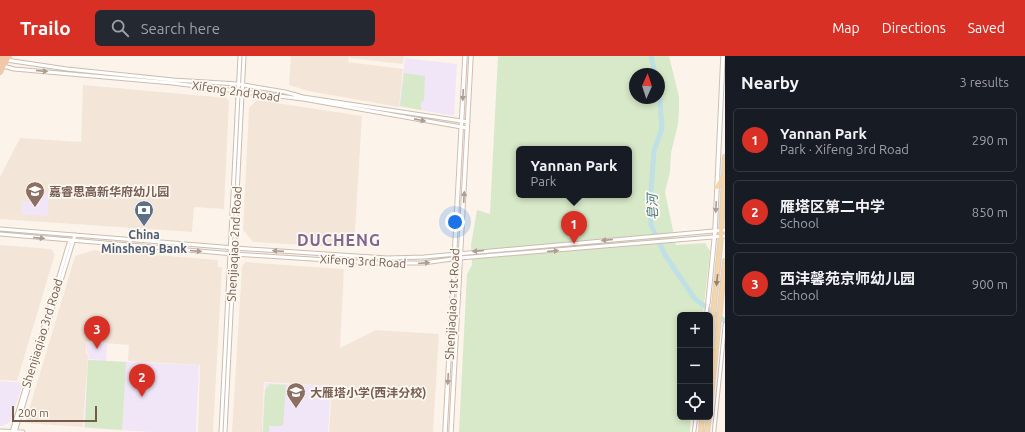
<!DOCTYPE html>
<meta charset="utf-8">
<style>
:root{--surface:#171b24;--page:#242831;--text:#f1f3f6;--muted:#9ea1a6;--line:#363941;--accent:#d93025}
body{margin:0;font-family:Ubuntu,"Noto Sans SC",sans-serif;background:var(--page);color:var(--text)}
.controls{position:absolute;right:12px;bottom:12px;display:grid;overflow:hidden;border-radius:6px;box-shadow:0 2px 6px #0003}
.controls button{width:36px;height:36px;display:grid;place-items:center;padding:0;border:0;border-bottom:1px solid var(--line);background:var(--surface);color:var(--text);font:20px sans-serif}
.compass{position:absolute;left:629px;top:12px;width:36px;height:36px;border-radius:50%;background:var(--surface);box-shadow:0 2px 6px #0003;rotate:3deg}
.scale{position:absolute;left:12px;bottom:10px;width:85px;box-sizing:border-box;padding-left:4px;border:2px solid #755b4e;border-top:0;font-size:11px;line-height:14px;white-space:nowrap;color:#755b4e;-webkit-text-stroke:3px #fef8f0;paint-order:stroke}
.you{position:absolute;left:455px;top:166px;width:14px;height:14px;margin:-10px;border:3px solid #fff;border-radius:50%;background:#1a73e8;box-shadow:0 0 0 6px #1a73e833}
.badge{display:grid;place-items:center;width:26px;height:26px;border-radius:50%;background:var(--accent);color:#fff;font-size:13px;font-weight:700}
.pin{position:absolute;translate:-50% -33px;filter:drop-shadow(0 1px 2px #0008)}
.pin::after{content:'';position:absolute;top:21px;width:14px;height:12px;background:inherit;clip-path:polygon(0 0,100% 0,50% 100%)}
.popup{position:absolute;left:516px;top:90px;width:116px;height:52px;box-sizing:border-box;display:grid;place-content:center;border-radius:6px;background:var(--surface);filter:drop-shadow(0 1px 3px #0005);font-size:13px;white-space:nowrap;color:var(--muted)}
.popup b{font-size:15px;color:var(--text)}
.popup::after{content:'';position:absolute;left:50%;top:100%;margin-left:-8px;border:8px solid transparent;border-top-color:var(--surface)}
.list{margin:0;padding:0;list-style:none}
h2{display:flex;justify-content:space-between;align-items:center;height:52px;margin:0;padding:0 16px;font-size:17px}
h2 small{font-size:13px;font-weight:400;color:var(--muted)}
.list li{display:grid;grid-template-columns:26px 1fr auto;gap:12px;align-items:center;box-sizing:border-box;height:64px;margin:0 8px 8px;padding:0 8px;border:1px solid var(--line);border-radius:6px}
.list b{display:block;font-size:15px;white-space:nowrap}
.list p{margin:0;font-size:13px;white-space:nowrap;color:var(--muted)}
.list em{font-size:13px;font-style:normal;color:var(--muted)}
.icon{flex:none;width:22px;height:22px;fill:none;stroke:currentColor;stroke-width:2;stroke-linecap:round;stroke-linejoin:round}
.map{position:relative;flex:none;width:725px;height:376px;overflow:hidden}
header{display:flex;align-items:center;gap:24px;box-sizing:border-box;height:56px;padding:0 20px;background:var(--accent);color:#fff}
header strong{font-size:19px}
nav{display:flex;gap:22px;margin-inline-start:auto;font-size:14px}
.search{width:280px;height:36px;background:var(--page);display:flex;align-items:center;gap:10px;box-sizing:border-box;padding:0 14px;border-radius:6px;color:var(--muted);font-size:15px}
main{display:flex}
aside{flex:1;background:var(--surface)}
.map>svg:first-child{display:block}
.residential{fill:#f3e6d9}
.education{fill:#f1e6f8}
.green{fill:#d7e9c8;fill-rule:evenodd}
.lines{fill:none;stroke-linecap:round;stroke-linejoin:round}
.river{stroke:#bfe0e5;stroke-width:5}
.minor-casing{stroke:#cdbcb0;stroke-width:4.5}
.tertiary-casing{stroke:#cdbcb0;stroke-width:5}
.secondary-casing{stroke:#d2beb0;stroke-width:5.5}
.primary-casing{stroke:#d8d1cd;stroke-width:6}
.trunk-casing{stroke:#d8d1cd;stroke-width:6}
.minor{stroke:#fff;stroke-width:2.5}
.tertiary{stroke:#fff;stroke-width:3}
.secondary{stroke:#fff;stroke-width:3.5}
.primary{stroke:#f6d6a7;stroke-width:4}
.trunk{stroke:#f4c6a6;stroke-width:4.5}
.oneway{fill:#ac9d95}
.oneway2{fill:#9c8069}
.labels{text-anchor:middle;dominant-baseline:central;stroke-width:3.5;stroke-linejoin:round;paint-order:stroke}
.street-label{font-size:12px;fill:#755b4e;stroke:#fef8f0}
.education-label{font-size:12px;font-weight:bold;fill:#785e54;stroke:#fef8f0;text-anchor:start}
.service-label{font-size:12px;font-weight:bold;fill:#4e5e75;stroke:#fef8f0}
.water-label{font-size:13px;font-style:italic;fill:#457880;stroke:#fef8f0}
.district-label{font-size:16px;font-weight:bold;letter-spacing:1px;fill:#816691;stroke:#fef8f0}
</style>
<header>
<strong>Trailo</strong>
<div class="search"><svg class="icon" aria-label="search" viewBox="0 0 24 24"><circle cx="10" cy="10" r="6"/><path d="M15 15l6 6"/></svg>Search here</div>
<nav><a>Map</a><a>Directions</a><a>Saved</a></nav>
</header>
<main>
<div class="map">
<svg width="725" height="376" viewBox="0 0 725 376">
<rect width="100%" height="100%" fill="#fcf4ea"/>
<!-- residential -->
<path class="residential" d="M291,0H349L348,6L403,13L399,51L308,35L289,29Z
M350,0H404L403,8L350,2Z
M83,29L227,42L229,46L224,153L194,151L192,176L0,163V121L20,82L81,86Z
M257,44L362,60L354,192L253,186L243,174L249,52Z
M0,189L51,193L55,198L17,325L0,324Z
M94,194L218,204V211H222L213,376H198L200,309L128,305L129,289L87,286L86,297L88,299L83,371L25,367L75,200Z
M245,206L344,213L340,292L376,274L439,278L433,376H329L332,330L264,326L262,376H232L242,210Z"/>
<!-- education -->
<path class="education" d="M405,2L457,8L454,60L399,50Z
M40,137L49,138L47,160L21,158L22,145L39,146Z
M87,287L107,288L106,305L199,309L196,376H151L84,372L88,304H101L88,303L89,299L87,297Z
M0,325L23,327L10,366L3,370H0Z
M265,327L331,330L328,376H262Z"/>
<!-- green -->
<path class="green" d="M498,0H669L679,41V55L678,68L671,97L670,116L665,136L676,189L705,187L710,195L703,259H680V361H691L690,376H459L467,218L472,209L471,189L477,154L490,158ZM635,18H659V42H635ZM519,93H629V139H519Z
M404,17L425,20L424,45L421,46V54L400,50Z
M88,304L126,306L122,374L85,371Z
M270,328L286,329L283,370H269V376H263L265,334Z"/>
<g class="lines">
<!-- river -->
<path class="river" d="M651,0L655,18
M659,35L662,72L654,95L650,148L651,169L665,199L695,243L725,265"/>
<!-- minor casing -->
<g class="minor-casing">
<path id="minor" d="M706,259L708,247
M694,376L696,361
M714,376L725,268"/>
</g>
<!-- tertiary casing -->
<g class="tertiary-casing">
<path id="tertiary" d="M6,4L67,13L173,24L238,28L285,36L303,41L468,66
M3,10L14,13L172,27L303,43L467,72
M0,173L235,192L387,202L424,201L725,174
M0,178L234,198L374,207H423L460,202L725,180
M0,375L23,376
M12,376L70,184
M15,376L75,179
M221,376L240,0
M225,376L244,0"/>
</g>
<!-- secondary casing -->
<g class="secondary-casing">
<path id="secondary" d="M708,247L715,175L723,0
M445,376L465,0
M451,376L471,0"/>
</g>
<!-- primary casing -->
<g class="primary-casing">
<path id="primary" d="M717,131L723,121
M710,289L721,180L725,101
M710,351L725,205
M701,376L702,361
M707,376L709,361"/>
</g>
<!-- trunk casing -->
<g class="trunk-casing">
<path id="trunk" d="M0,6L4,0
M0,16L9,0"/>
</g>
<!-- minor -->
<use href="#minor" class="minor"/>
<!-- tertiary -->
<use href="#tertiary" class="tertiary"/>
<!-- secondary -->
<use href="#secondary" class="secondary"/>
<!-- primary -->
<use href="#primary" class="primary"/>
<!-- trunk -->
<use href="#trunk" class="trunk"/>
</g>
<!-- one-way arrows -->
<defs><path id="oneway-solid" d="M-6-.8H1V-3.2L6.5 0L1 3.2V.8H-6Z"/></defs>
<g class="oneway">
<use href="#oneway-solid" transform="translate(42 15) rotate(5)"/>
<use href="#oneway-solid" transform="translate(463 39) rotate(93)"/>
<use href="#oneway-solid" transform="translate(420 64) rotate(11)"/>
<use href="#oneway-solid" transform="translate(464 141) rotate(-87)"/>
<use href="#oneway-solid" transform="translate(716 151) rotate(93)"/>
<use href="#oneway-solid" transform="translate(39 182) rotate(5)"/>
<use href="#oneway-solid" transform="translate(607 184) rotate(175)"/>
<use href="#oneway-solid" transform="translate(196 195) rotate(5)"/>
<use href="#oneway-solid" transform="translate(278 195) rotate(-176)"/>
<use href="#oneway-solid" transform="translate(478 195) rotate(175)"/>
<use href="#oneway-solid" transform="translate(553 195) rotate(-5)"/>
<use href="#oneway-solid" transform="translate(424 207) rotate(-5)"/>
<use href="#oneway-solid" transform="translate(448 323) rotate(93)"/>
</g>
<use class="oneway2" href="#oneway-solid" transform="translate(717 224) rotate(96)"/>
<!-- icons -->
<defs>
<g id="school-pin" transform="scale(1)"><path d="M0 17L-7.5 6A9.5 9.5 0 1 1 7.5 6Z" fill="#8d6e63" stroke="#fef8f0"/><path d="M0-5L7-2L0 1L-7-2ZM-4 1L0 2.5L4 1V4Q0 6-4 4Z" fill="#fff"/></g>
<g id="bank-pin" transform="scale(1)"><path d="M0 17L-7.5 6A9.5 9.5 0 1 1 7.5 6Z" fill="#5c6f8a" stroke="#fef8f0"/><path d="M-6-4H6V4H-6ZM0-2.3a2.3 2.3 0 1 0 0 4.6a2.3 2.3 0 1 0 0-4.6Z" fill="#fff"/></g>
</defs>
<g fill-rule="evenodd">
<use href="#school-pin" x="35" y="135"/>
<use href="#bank-pin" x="144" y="154"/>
<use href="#school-pin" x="296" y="336"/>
</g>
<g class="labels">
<!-- street labels -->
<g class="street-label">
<text transform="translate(236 35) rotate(8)">Xifeng 2nd Road</text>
<text transform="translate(234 188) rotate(-87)">Shenjiaqiao 2nd Road</text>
<text transform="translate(363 205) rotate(3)">Xifeng 3rd Road</text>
<text transform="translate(452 248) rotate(-87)">Shenjiaqiao 1st Road</text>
<text transform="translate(42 277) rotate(-73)">Shenjiaqiao 3rd Road</text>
</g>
<!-- education labels -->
<g class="education-label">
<text x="49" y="135">嘉睿思高新华府幼儿园</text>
<text x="310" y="336">大雁塔小学(西沣分校)</text>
</g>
<!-- service labels -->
<g class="service-label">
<text x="144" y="178">China<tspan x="144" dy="14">Minsheng Bank</tspan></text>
</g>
<!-- water labels -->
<g class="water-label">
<text transform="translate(652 151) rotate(-91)">皂河</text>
</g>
<!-- district labels -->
<g class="district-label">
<text x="339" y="184">DUCHENG</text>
</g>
</g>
</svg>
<div class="controls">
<button>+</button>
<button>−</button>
<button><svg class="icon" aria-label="locate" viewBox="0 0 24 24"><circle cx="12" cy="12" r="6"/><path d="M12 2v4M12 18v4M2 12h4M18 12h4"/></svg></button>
</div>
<svg class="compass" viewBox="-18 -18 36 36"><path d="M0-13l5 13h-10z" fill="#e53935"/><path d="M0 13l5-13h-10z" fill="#9ea1a6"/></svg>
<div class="scale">200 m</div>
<div class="you"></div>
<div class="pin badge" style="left:574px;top:188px">1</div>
<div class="popup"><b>Yannan Park</b>Park</div>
<div class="pin badge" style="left:142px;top:341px">2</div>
<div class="pin badge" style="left:97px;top:293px">3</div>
</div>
<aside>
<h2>Nearby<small>3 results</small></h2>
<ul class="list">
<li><span class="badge">1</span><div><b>Yannan Park</b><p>Park · Xifeng 3rd Road</p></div><em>290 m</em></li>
<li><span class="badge">2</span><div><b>雁塔区第二中学</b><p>School</p></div><em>850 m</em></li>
<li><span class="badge">3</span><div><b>西沣馨苑京师幼儿园</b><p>School</p></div><em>900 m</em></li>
</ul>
</aside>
</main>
